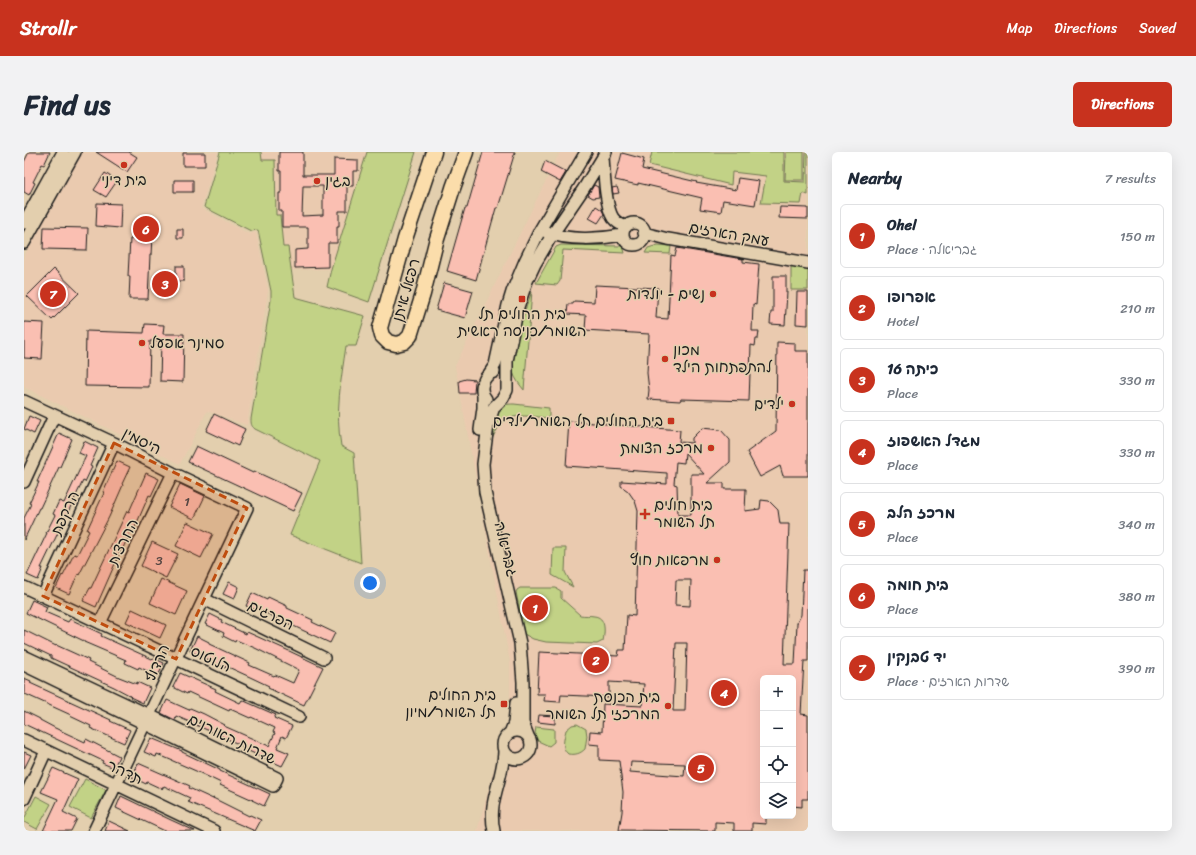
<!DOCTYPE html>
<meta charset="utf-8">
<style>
:root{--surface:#fff;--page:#f2f2f3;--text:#1f2937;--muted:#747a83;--line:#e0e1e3;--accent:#c8321e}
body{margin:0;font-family:Sriracha,"Playpen Sans Hebrew",sans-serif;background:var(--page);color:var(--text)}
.controls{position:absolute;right:12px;bottom:12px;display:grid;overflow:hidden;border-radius:6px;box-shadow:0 4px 16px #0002}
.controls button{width:36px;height:36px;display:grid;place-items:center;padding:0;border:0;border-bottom:1px solid var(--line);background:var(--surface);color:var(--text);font:20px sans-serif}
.you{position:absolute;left:346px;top:431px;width:14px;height:14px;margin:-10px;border:3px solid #fff;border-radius:50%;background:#1a73e8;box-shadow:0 0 0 6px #1a73e833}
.badge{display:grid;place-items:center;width:26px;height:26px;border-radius:50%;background:var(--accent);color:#fff;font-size:13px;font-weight:700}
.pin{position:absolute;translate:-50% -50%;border:2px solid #fff;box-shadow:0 1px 4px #0006}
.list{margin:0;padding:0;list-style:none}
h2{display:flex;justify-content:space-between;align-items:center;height:52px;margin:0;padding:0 16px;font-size:17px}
h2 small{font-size:13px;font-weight:400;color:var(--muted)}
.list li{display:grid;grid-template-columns:26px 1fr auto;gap:12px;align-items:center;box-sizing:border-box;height:64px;margin:0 8px 8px;padding:0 8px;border:1px solid var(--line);border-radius:6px}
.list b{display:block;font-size:15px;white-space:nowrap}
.list p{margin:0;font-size:13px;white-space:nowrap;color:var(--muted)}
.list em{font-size:13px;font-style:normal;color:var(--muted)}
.icon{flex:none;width:22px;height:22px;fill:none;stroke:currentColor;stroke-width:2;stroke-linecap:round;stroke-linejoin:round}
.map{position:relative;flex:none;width:784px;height:679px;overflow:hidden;border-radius:6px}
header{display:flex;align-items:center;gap:24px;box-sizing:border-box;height:56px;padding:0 20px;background:var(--accent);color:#fff}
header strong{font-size:19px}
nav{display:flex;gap:22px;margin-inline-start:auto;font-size:14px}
.intro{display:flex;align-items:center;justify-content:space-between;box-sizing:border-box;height:96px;padding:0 24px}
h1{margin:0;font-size:28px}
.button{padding:10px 18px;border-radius:6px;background:var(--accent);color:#fff;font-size:14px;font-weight:700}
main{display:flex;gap:24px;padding:0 24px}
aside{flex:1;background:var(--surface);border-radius:6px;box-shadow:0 4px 16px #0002}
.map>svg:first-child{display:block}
.built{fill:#eacaaf;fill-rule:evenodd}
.green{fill:#c2d286;stroke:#6f7751}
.building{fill:#fabfb2;stroke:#1c1c1c;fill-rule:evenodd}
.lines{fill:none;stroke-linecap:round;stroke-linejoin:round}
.minor-casing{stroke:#1c1c1c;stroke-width:14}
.major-casing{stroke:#1c1c1c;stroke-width:17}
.minor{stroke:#e3cfae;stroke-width:11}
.major{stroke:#fbddab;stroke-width:14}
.marked{fill:#bf4d0f;fill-opacity:0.2;stroke:#bf4d0f;stroke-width:3;stroke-dasharray:8 5;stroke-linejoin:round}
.poi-dot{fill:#c8321e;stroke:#e3cfae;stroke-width:1.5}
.labels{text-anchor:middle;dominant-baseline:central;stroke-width:3;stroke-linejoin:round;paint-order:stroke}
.number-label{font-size:13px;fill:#544542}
.poi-label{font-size:15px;fill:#1c1c1c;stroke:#e3cfae;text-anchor:end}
.street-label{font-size:15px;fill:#1c1c1c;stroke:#e3cfae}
</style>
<header>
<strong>Strollr</strong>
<nav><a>Map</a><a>Directions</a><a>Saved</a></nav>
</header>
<div class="intro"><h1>Find us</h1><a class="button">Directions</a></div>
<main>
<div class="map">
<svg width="784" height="679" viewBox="0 0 784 679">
<rect width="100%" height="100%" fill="#e3cfae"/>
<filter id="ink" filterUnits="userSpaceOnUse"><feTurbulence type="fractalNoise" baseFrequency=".025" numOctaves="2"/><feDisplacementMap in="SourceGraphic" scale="8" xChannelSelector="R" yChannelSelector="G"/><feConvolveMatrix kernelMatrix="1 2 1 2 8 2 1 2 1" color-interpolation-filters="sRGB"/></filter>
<g filter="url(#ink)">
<!-- built -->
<path class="built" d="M58,0H194L177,56L225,82L232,80L244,138L223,273L183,259L156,312L0,235V104Z
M237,0H343L307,117L267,118L264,95H259L256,63H252L251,8H237Z
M536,0H784V679H453L486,559V510L431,214ZM739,526H769V664H739Z"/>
<!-- green -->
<path class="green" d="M196,0H237L238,8H251L252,63H256L259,95H264L271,145L341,164L332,194H322C317,228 311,259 317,294L330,301L337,411L266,383L296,309L231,277C227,274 227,271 227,267L247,148V139L234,78L227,79L180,55Z
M343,0H392L345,150L303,135L307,117Z
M628,0H760V29L781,30L782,0H784V43L779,41L777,52L737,51L742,24L708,20L707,33L625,13Z
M762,0H780V28H761Z
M537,93L599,94L601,101L539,98L536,129L533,133L512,131L532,95Z
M634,93L647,94L646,102L621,101L624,96Z
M767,113L784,116V138H767Z
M508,139L500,238C496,233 491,227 489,220C484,200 501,159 508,139Z
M490,252L525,256V266C511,265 489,260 478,271C473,276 470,284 466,290C468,280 469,257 480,253C483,252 487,252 490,252Z
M529,396H542L541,420L549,435L528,423Z
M496,436H532L537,439V446L556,463C561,464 566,463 570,464C582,465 581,479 579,489L573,492L522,490L509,487L500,482L492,440L493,438Z
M553,572L562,577L563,584L561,597C556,602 551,603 544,602C537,596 540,587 542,578L548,573Z
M512,575L530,577V590L525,594L514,589L511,582Z
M61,627L82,638L67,666L46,655Z
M12,644L27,652L13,677L0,670V667Z"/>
<!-- building -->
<path class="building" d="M5,0H26L20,13L18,12L9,30L11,31L5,43L0,40V10Z
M72,0H105L113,5L103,20Z
M255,0H279V23H310V7L334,8V19H329V34H323V59H315V74H313V91H304V115L271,116V98L284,97V75H258V59H255V41H257V19H255ZM279,34H299V63L278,64Z
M459,0H491L474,56H472L452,128L423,119L441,56H443Z
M159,1H181V14H159Z
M598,1L620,7L618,17L673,30L672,31L712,38L714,26L735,29L731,53L699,48L697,60L676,57L678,46L614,31V33L591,28Z
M521,9L542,20L536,30L517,20Z
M81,21L93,29L82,45L70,38Z
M150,28H169V40H150Z
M570,33L574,35L575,45L569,46L564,43Z
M593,35L595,41L589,42L588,36Z
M73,51L97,52L96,76L72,74Z
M572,54L578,58L580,62L574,71L565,66Z
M756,55L784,56V67L755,66Z
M115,71H129V84H128L127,103H126L124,147H105L106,124H104L106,87H115Z
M20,75L64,76L63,98L19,97Z
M153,77H159V86H153Z
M653,96L719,107V110L735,112L732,153L729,152L728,179H735L734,187H732L731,194L727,193L725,249L657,247L656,249L624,247L625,238L623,221L625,182L561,178L562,163L543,162L544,152H549L550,149L570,150L571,133L634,136L632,166L644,167L647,103L651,104Z
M152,114H160V129H152Z
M30,117L55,141L28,168L3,144Z
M749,124H762V140H763L761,173L746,172L747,160H749Z
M137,125L148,131L144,139L133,133Z
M420,131L449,139L441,166L412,158Z
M773,140H784V173L772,172Z
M0,170L20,171L18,207L0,206Z
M121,172L140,173L139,182H160L159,230L136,229L137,189H126L125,235L61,234L62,179L120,181Z
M753,190L771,191V199H784V324H759L756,314L736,325L723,300L752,279Z
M442,227L451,228L450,241H436L435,229Z
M190,262L221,277L214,294L182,279Z
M5,264L16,269L10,282L0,277Z
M545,269L656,278L655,290L668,291V286L678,276L697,278L706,288V310L683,331H700V337H722L721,359L736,357L737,348L745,349L754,358L756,372H765L760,512H771L773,471L777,463L779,418H784V509H780L777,562L784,563V647H778V655L769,654V526H739V664H742V672L728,671V679H710V671L691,670V679L595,678L598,660L599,640L595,609L575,608V593L565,592L566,579L578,580L579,552L618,554L620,532L585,530V545L537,543L536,550L520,549L521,542H513L515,500L594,504L595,498H601L603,463L611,464L614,359L611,349L604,339L597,334V329L643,332V321L542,314ZM661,301L680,322H667V363H654L653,333L650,332L652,310L660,311ZM652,428H667L666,454L651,453ZM652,491H663L661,559H649ZM607,610L661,612L660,624L606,620Z
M35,281L48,287L36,315H35L16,356H15L0,388V366L7,352L5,351L15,330H13Z
M60,289L74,296L66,314L68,315L61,330L59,329L17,416H19L14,428L3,423L23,381H22L31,363L29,362L35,349L40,351L62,304L55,301Z
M172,294L229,321L230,319L278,341L269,359L164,310Z
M93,309L106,315L98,332L99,333L85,365L55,423L54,422L45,442L32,436L38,423L39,424L50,402L53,403L65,379L63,378L80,341L79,340Z
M122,321L135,327L127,344L125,343L109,380L107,379L98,398H97L72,455L59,449L66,436H67L103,359L105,360Z
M156,332L181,344L170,367L145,355Z
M163,370L189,382L177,406L152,394Z
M128,390L154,402L142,426L117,414Z
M137,427L163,439L152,463L126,451Z
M205,430L215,435L210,447L199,442Z
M228,441L243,448L244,445L263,454V456L289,468L288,470L311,481L306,491L233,457L232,458L222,454Z
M8,448L23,455L21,460L44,470L46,467L78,482L77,484L128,507L129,506L140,511L134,524L115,515L114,517L101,511L102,508L60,490V489L2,461Z
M108,457L142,473L136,486L102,470Z
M186,462L198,468L197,470L222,482L223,480L263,498L299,515L280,553L244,536L245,534L226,525L202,514L201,516L166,499L173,484L185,490V492L226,511L225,513L250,524L251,523L269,531L275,518L231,496L212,488L211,490L199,484L200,481L181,472Z
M0,478L32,494V493L65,508L64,510L95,525L113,532V530L126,536L119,551L106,545L107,544L90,535L27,506V504L0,491Z
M156,521L192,537L191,539L216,551L218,548L252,563L250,566L268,574L262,586L258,584L253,596L265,601L258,614L218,596L219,594L152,564L151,568L137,561L143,548L165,558L166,556L180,562L201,573L200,574L245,594L251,581L249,580L251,576L227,565L226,566L206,557L205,559L164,540L163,542L149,535Z
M0,526L7,529L6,531L87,568L86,569L106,578L100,591L66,576L67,574L46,564L47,563L1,542L0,543Z
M0,559L16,567V568L31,576L61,590L62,587L95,604L90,616L78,611L79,609L0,572Z
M515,563L531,564V572L514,570Z
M127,586L158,599V600L196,618V619L246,642L240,654L228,648H229L196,633L197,631L172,619L133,602L132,605L120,600Z
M0,600L7,603L0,617Z
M114,611L166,634L165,636L189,647V646L225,664L226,663L237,668L231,679L164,650L166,646L140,634L138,637L123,630L122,632L108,625Z
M29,616L54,627L39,660L53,667L47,679H19L34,647L17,640Z
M97,644L147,668L171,679H141L92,656Z
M85,669L106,679H81Z"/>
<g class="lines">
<!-- minor casing -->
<g class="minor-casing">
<path id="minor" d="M579,4C580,19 581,54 589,66C592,70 597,73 602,75
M0,71L39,0
M599 82a11 11 0 1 1 22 0a11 11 0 1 1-22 0Z
M522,80C543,89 577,87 599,83
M620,81L644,87L784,111
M0,91L51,0
M465,222L471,213L484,153L488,140L501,109L516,78L562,0
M462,247C454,238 459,223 470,220
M0,249L90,291L149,321L223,356L70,679
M456,278L459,256V243
M0,330L30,264
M0,435L275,565
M19,444L90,291
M180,447L300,506
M76,471L149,321
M0,504L125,563L253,626L249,634L0,513
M479 593a14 14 0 1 1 28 0a14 14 0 1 1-28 0Z
M486,581L490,571L492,551
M504,584L499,571V530L496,491L461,340L459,312L464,273L470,255L479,246L483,238V209L494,155L503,129L511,112L528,83L560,36L582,0
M0,588L190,679
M0,647L22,599
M470,679C463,648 480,627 480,598"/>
</g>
<!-- major casing -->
<g class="major-casing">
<path id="major" d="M410,0L381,87L356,176L358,184L364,190L372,192L380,190L386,184L399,142L412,90L429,36L442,0"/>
</g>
<!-- minor -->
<use href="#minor" class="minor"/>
<!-- major -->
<use href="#major" class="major"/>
</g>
</g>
<!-- marked area -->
<path class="marked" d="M90,291L223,356L152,507L19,444Z"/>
<!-- markers -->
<g class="poi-dot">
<circle cx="100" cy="13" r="4"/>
<circle cx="293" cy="29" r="4"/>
<circle cx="689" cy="142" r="4"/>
<rect x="494" y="143" width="8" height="8" rx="2"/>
<circle cx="118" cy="191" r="4"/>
<circle cx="641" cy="207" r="4"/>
<circle cx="768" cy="252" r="4"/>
<rect x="643" y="265" width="8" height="8" rx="2"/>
<circle cx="687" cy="296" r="4"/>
<path d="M619 356h4v4h4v4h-4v4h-4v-4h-4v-4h4z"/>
<circle cx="693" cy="408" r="4"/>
<rect x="476" y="548" width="8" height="8" rx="2"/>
<circle cx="644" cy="554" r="4"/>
</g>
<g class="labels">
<!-- number labels -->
<g class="number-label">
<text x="163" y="349">1</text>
<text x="135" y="408">3</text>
</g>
<!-- poi labels -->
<g class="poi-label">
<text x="100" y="28" text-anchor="middle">בית דיני</text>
<text x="301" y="29" text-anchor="start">בגין</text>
<text x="681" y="142">נשים - יולדות</text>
<text x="498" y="162" text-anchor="middle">בית החולים תל<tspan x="498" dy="17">השומר/כניסה ראשית</tspan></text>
<text x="126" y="191" text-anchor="start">סמינר אפעל</text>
<text x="649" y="198" text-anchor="start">מכון<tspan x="649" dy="17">להתפתחות הילד</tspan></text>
<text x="760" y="252">ילדים</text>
<text x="639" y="269">בית החולים תל השומר/ילדים</text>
<text x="679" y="296">מרכז הצומת</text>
<text x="630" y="353" text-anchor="start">בית חולים<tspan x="630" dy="17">תל השומר</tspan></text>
<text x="685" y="408">מרפאות חוץ</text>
<text x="472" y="543">בית החולים<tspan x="472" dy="17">תל השומר/מיון</tspan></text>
<text x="636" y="545">בית הכנסת<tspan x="636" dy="17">המרכזי תל השומר</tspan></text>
</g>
<!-- street labels -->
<g class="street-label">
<text transform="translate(705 82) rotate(10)">עמק הארזים</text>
<text transform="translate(382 138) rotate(-74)">רפאל איתן</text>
<text transform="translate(118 289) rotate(27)">היסמין</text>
<text transform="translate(41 361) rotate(-65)">הרקפת</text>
<text transform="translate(99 390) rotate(-64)">החרצית</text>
<text transform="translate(482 397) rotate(76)">גבריאלה</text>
<text transform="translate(247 463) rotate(26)">הפרגים</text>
<text transform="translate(187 507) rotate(25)">הלוטוס</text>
<text transform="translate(133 511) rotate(-65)">הרדוף</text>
<text transform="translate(208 587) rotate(26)">שדרות האורנים</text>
<text transform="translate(101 620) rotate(25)">תדהר</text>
</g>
</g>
</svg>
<div class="controls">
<button>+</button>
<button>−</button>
<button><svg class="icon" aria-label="locate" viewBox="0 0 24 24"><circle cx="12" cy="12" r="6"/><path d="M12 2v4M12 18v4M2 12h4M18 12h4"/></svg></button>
<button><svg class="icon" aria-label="layers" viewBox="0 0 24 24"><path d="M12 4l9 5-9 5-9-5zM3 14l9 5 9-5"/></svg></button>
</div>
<div class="you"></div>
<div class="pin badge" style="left:511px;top:456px">1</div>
<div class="pin badge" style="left:572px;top:508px">2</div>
<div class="pin badge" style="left:141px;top:132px">3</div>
<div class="pin badge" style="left:700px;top:541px">4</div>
<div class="pin badge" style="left:677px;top:616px">5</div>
<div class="pin badge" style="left:122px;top:77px">6</div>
<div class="pin badge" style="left:29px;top:142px">7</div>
</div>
<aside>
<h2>Nearby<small>7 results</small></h2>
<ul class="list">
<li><span class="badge">1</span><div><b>Ohel</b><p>Place · גבריאלה</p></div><em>150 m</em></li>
<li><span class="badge">2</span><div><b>אפרופו</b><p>Hotel</p></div><em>210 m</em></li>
<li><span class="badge">3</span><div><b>כיתה 16</b><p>Place</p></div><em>330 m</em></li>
<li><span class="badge">4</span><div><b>מגדל האשפוז</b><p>Place</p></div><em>330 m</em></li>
<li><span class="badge">5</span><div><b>מרכז הלב</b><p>Place</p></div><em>340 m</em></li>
<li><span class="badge">6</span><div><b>בית חומה</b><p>Place</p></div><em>380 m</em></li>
<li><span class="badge">7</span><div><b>יד טבנקין</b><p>Place · שדרות הארזים</p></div><em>390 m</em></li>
</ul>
</aside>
</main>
